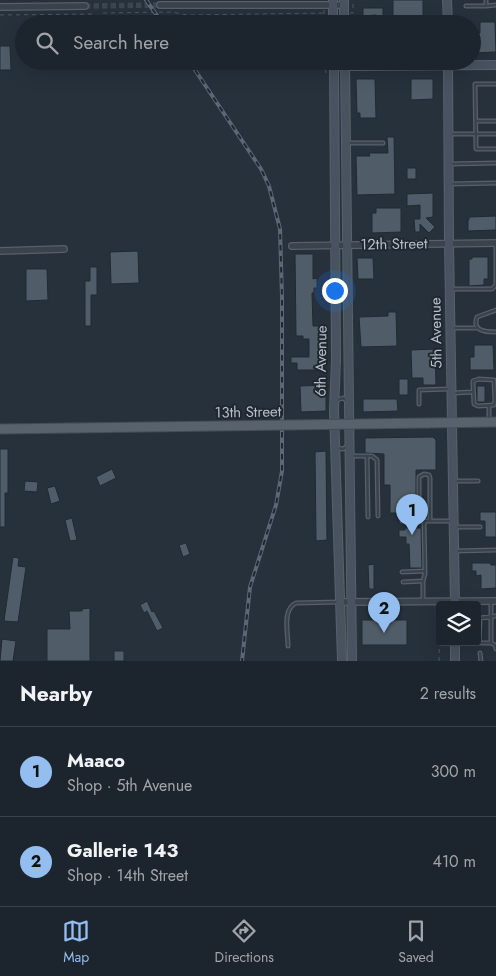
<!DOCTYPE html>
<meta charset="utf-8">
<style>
:root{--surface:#1c252d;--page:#252d35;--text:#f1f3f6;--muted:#a0a5aa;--line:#3a4249;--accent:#93beef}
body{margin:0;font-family:Jost,sans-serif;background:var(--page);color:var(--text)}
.controls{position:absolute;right:15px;bottom:15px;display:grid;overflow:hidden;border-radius:5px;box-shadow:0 5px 20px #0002}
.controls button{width:45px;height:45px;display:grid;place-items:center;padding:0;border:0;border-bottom:1px solid var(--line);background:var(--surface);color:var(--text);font:25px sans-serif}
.you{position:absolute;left:334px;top:290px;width:18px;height:18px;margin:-12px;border:4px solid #fff;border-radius:50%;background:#1a73e8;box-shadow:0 0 0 8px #1a73e833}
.badge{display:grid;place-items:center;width:32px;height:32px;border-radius:50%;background:var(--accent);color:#111;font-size:16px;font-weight:700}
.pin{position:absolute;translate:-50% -41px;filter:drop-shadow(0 1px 2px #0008)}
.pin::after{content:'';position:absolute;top:26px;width:18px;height:15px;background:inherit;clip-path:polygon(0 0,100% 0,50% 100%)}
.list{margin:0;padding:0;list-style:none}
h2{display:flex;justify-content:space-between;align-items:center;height:65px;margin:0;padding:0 20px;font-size:21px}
h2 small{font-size:16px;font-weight:400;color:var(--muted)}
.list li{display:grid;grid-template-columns:32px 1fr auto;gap:15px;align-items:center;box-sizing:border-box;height:90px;padding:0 20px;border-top:1px solid var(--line)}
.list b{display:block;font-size:19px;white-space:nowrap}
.list p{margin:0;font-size:16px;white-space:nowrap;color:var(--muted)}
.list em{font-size:16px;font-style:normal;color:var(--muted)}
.icon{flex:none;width:28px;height:28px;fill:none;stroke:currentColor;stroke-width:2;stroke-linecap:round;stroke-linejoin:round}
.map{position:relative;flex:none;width:496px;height:661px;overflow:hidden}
.search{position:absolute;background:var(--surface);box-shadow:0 5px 20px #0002;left:15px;right:15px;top:15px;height:55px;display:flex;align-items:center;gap:12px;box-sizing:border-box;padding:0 18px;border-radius:28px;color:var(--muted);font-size:19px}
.sheet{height:245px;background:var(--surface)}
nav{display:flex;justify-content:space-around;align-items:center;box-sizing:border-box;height:70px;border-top:1px solid var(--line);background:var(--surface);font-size:14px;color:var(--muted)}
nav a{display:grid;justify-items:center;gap:2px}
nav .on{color:var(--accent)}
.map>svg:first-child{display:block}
.building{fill:#505c67;stroke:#212a33}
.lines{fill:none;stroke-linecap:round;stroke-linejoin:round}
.street-tunnel{stroke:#3c4651;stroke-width:5.5;stroke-dasharray:5.5 3;stroke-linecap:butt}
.lane-casing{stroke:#58616a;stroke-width:5}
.street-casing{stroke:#58616a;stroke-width:8}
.secondary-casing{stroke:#58616a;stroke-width:10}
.primary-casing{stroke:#434c55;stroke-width:11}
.path{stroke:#485b5c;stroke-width:1;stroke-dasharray:4 4;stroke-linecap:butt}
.lane{stroke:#3a434c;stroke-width:2.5}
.street{stroke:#3a434c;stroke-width:5.5}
.secondary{stroke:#48535f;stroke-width:8}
.primary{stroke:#58626c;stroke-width:9}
.rail-casing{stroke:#5c6773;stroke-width:4}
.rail{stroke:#1f2831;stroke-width:2;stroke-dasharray:5.5;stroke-linecap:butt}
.primary-bridge-casing{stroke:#434c55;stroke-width:11;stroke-linecap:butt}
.primary-bridge{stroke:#58626c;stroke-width:9}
.labels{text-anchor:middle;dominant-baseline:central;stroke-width:4;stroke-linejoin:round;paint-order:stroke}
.street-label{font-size:15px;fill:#b6bec7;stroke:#1f2831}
</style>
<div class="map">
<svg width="496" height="661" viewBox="0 0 496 661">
<rect width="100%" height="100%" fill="#26313c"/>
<!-- building -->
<path class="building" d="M393,0H423V16H431V24H376V15L363,16V8H383V16H393Z
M287,16H301V24H288Z
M480,22H495L496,52L472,53V34L480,33Z
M0,46H10L11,70H0Z
M356,79H375L376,118H360V113H357Z
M411,79H433V99L411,100Z
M387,137H394L395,194L357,195L356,156H370L369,153H388Z
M407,168H416V179H407Z
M433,193V217L426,218L435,227L429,233L420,224V232H415L414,219H420V205L407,206V194Z
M376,208H401V232L372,233V213H376Z
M496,216V230L468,231V220H469V217Z
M138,251L139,283L111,284L110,252Z
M295,254H313V279L317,278V288H314V293H312L313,326H325V337L326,353H319V370H297V363H291V357H309V339H303V336H296Z
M472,257H488V279H484V285L469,286V259H472Z
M357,258H373L374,279H358Z
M90,267H97V295H91V326H85V281H90Z
M26,269H47L48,300L26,301Z
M388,312H396L397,346L361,347L359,317L388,316Z
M474,345H493L494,370H470V357H474Z
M435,349L436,385H423V378H412L411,350Z
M399,379H408V395H399Z
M326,385V411L301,412L300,386Z
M477,386H485V402H477Z
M363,399H397L398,411L363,412Z
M433,437L436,440V470H416V506H398V513H390V485H384V454L365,453V438Z
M0,449H8V493H5V527H0Z
M326,451L327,540L316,541L315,452Z
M112,469L116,478L100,486L96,477Z
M25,481L38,482L37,492L24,491Z
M55,486L60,501L51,504L47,488Z
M480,512H496V537H485V521H480Z
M72,518L77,540L70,541L65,520Z
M405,528H421L422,568H410L409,544H406V537H399V530H405Z
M186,543L190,554L183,557L179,545Z
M13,557L19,558L18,566L26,567L18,622L4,621Z
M472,563H490L491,565H496V588L481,589V575L476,576V571H472Z
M374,564V589H369L368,565Z
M147,601L152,612L154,611L163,628L157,631L147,611L144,613L140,605Z
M90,608V661H47V629H70L69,611H82V609Z
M362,620H407V645H362Z
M2,639L16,641L13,661H0Z
M114,651H124V661H114Z"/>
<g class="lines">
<!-- street-tunnel -->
<path class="street-tunnel" d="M85,6L160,5"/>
<!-- lane casing -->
<g class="lane-casing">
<path id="lane" d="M486,0V6L496,5
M466,6H486
M496,84H475L476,149H496
M476,121H496
M450,134H496
M347,143H383
M450,164L496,163
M450,184L496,183
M496,244V284
M452,289H492L496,285
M496,310L477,317C472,331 485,332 496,332
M452,328H477
M479,379L494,380L495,401L494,405L478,406L474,404L473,384V381Z
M454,393L472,392
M337,400L343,398L347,401
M419,404V390L449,389
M489,406V420
M338,448L343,449L348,446
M351,456H372L377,460L378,516
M367,456L368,517
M454,481H478
M402,521H424
M419,521V477L424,474L429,475L430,478V521
M455,527H480
M455,551L496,550
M402,572L425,571
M403,582L423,581
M423,600V581L425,574L424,521H452
M491,602V643
M456,643H491L495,645L496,649
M479,643L480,618L496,616
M288,646C288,633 282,609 296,603L339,602
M480,653L481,661"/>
</g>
<!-- street casing -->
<g class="street-casing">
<path id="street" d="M160,5H344
M0,7L85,6
M292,246L496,243
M0,251L64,249
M341,602L496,601"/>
</g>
<!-- secondary casing -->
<g class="secondary-casing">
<path id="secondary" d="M333,0V24
M344,0V24
M447,0L448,24
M334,61L336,360L334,410L342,661
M345,61L352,661
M448,61L449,243L455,605
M341,66L496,65
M455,642V661"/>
</g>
<!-- primary casing -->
<g class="primary-casing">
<path id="primary" d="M428,423L496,422"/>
</g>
<!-- path -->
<path class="path" d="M324,10V24
M103,13L172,12L187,15L326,13
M350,13H353V0
M0,15L94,14
M325,61L326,76
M439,661L440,611"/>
<!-- lane -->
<use href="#lane" class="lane"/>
<!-- street -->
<use href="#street" class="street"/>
<!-- secondary -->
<use href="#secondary" class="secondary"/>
<!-- primary -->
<use href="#primary" class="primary"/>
<!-- rail casing -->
<g class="rail-casing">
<path id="rail" d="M146,0L163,24
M189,61L261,169L269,186L280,229L282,297V471L276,505L250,587L242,661"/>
</g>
<!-- rail -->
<use href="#rail" class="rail"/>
<!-- primary-bridge casing -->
<g class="primary-bridge-casing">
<path id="primary-bridge" d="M0,429L428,423"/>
</g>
<!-- primary-bridge -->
<use href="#primary-bridge" class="primary-bridge"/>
</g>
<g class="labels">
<!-- street labels -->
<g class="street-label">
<text transform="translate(394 244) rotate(-1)">12th Street</text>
<text transform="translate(436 333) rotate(-91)">5th Avenue</text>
<text transform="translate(321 361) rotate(-89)">6th Avenue</text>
<text transform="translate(248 412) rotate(-1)">13th Street</text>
</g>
</g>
</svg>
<div class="controls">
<button><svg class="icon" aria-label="layers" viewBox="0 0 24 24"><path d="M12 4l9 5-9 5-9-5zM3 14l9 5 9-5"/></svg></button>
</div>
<div class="you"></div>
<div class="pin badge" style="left:412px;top:535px">1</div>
<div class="pin badge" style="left:384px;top:633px">2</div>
<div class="search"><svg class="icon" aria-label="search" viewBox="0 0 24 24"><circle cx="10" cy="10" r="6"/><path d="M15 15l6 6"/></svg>Search here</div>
</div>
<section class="sheet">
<h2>Nearby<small>2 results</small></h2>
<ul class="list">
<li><span class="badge">1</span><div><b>Maaco</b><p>Shop · 5th Avenue</p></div><em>300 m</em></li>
<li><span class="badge">2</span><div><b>Gallerie 143</b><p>Shop · 14th Street</p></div><em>410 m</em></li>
</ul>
</section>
<nav>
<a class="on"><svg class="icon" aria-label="map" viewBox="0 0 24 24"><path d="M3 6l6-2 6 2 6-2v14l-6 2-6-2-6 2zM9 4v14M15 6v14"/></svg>Map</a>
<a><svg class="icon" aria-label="directions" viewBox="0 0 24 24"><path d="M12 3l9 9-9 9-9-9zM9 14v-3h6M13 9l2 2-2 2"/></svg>Directions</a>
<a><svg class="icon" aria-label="saved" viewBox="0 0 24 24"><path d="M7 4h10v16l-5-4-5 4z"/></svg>Saved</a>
</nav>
